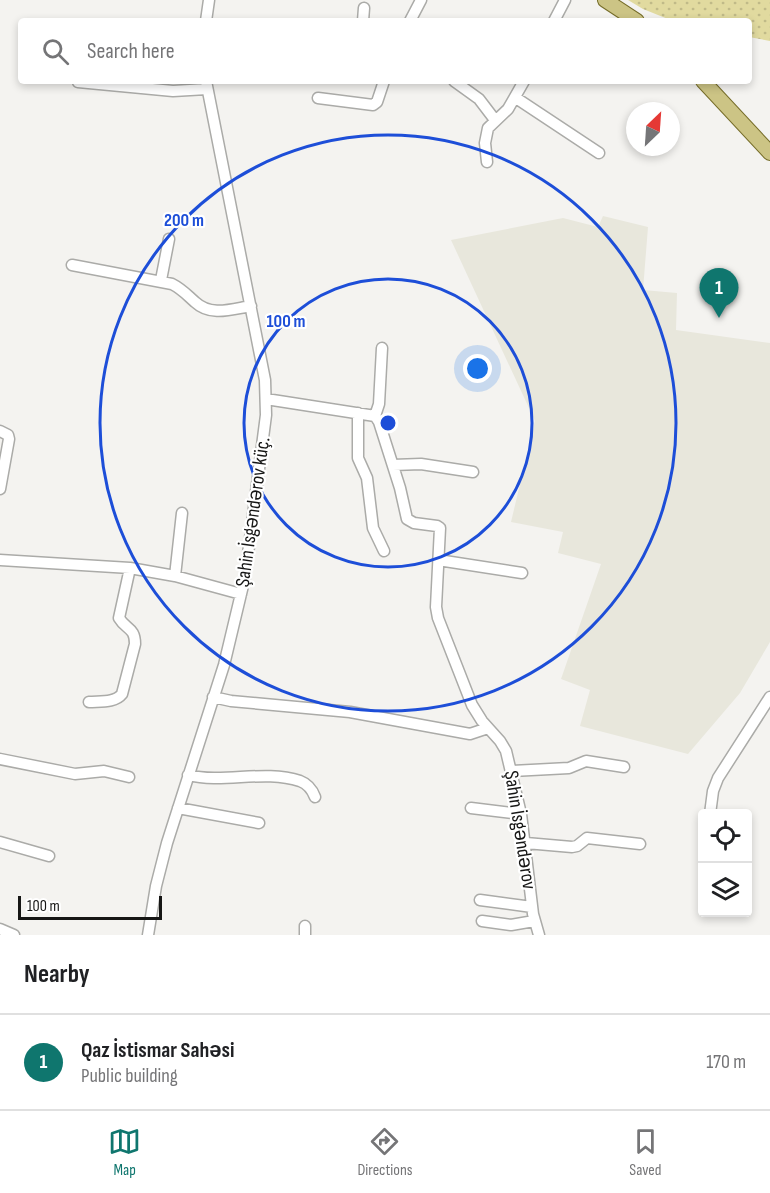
<!DOCTYPE html>
<meta charset="utf-8">
<style>
:root{--surface:#fff;--page:#f6f6f6;--text:#202124;--muted:#757577;--line:#e0e0e0;--accent:#0f766e}
body{margin:0;font-family:"Sofia Sans Condensed",sans-serif;background:var(--page);color:var(--text)}
.controls{position:absolute;right:18px;bottom:18px;display:grid;overflow:hidden;border-radius:6px;box-shadow:0 3px 9px #0003}
.controls button{width:54px;height:54px;display:grid;place-items:center;padding:0;border:0;border-bottom:2px solid var(--line);background:var(--surface);color:var(--text);font:30px sans-serif}
.compass{position:absolute;left:626px;top:102px;width:54px;height:54px;border-radius:50%;background:var(--surface);box-shadow:0 3px 9px #0003;rotate:25deg}
.scale{position:absolute;left:18px;bottom:15px;width:144px;box-sizing:border-box;padding-left:6px;border:3px solid #161615;border-top:0;font-size:16px;line-height:21px;white-space:nowrap;color:#161615;-webkit-text-stroke:4px #fff;paint-order:stroke}
.you{position:absolute;left:478px;top:369px;width:21px;height:21px;margin:-15px;border:4px solid #fff;border-radius:50%;background:#1a73e8;box-shadow:0 0 0 9px #1a73e833}
.badge{display:grid;place-items:center;width:39px;height:39px;border-radius:50%;background:var(--accent);color:#fff;font-size:20px;font-weight:700}
.pin{position:absolute;translate:-50% -50px;filter:drop-shadow(0 2px 3px #0008)}
.pin::after{content:'';position:absolute;top:32px;width:21px;height:18px;background:inherit;clip-path:polygon(0 0,100% 0,50% 100%)}
.list{margin:0;padding:0;list-style:none}
h2{display:flex;justify-content:space-between;align-items:center;height:78px;margin:0;padding:0 24px;font-size:26px}
h2 small{font-size:20px;font-weight:400;color:var(--muted)}
.list li{display:grid;grid-template-columns:39px 1fr auto;gap:18px;align-items:center;box-sizing:border-box;height:96px;padding:0 24px;border-top:2px solid var(--line)}
.list b{display:block;font-size:22px;white-space:nowrap}
.list p{margin:0;font-size:20px;white-space:nowrap;color:var(--muted)}
.list em{font-size:20px;font-style:normal;color:var(--muted)}
.icon{flex:none;width:33px;height:33px;fill:none;stroke:currentColor;stroke-width:2;stroke-linecap:round;stroke-linejoin:round}
.map{position:relative;flex:none;width:770px;height:935px;overflow:hidden}
.search{position:absolute;background:var(--surface);box-shadow:0 3px 9px #0003;left:18px;right:18px;top:18px;height:66px;display:flex;align-items:center;gap:15px;box-sizing:border-box;padding:0 21px;border-radius:6px;color:var(--muted);font-size:22px}
.sheet{height:174px;background:var(--surface)}
nav{display:flex;justify-content:space-around;align-items:center;box-sizing:border-box;height:84px;border-top:2px solid var(--line);background:var(--surface);font-size:16px;color:var(--muted)}
nav a{display:grid;justify-items:center;gap:3px}
nav .on{color:var(--accent)}
.map>svg:first-child{display:block}
.built{fill:#e8e7dc}
.grass{fill:url(#grass-dots)}
.lines{fill:none;stroke-linecap:round;stroke-linejoin:round}
.minor-casing{stroke:#ababa8;stroke-width:13}
.major-casing{stroke:#766d29;stroke-width:16}
.minor{stroke:#fff;stroke-width:10}
.major{stroke:#ccc485;stroke-width:14}
.ring{fill:none;stroke:#1d4ed8;stroke-width:3}
.labels{text-anchor:middle;dominant-baseline:central;stroke-width:4.5;stroke-linejoin:round;paint-order:stroke}
.street-label{font-size:20px;fill:#161615;stroke:#fff}
.centre{fill:#1d4ed8;stroke:#fff;stroke-width:3}
.ring-label{font-size:18px;text-anchor:middle;font-weight:bold;fill:#1d4ed8;stroke:#fff;stroke-width:4.5;stroke-linejoin:round;paint-order:stroke}
</style>
<div class="map">
<svg width="770" height="935" viewBox="0 0 770 935">
<defs>
<pattern id="grass-dots" width="8" height="8" patternUnits="userSpaceOnUse" patternTransform="scale(1.5)"><rect width="8" height="8" fill="#e1da9f"/><path d="M2 2h.1M6 6h.1" fill="none" stroke="#c0ba88" stroke-width="1.8" stroke-linecap="round"/></pattern>
</defs>
<rect width="100%" height="100%" fill="#f4f3f0"/>
<!-- built -->
<path class="built" d="M603,216L648,227L643,290L677,293L676,330L770,343V642L740,693L688,754L580,726L590,690L561,679L601,564L558,553L563,532L511,522L535,421L451,240L563,218L598,227Z"/>
<!-- grass -->
<path class="grass" d="M628,0H770V41L749,37V21H673L643,9Z"/>
<g class="lines">
<!-- minor casing -->
<g class="minor-casing">
<path id="minor" d="M206,21L209,0
M363,21L364,8
M410,21L421,0
M554,21L565,0
M454,81L479,99L495,120
M78,82L173,91L207,89
M318,98L373,105L377,102L384,81
M516,98L599,153
M487,162L485,143L488,128L508,109L524,81
M72,265L172,284C182,289 187,295 195,302C211,317 232,309 251,306
M161,280L169,239
M266,399L375,416L379,422L400,488L407,519L414,523L437,526L440,528L436,607L438,618L472,705L482,721L500,741L506,751L521,814L533,914L539,935
M358,413V458L367,478L373,528L384,551
M375,416L379,404L382,348
M0,431L8,435L9,439L0,489
M393,465L421,464L473,472
M0,560L130,568L175,576L241,594
M438,560L522,573
M175,576L182,513
M213,697L231,701L350,712L470,734L488,728
M89,702C100,701 115,703 122,694L135,644C135,627 126,630 119,618L130,568
M0,759L75,774L104,771L129,777
M512,771L569,768L586,761L624,767
M188,775C224,784 264,769 300,781C308,784 312,789 315,797
M178,808L259,823
M471,808L521,814
M710,814L713,791L718,778L770,697
M0,842L49,856
M526,843L572,847L577,846L587,838L640,844
M480,900L532,907
M482,921L511,925L534,921
M0,929L14,935
M148,935L156,886L167,843L224,665L245,577L266,415L265,380L206,81
M305,935V926"/>
</g>
<!-- major casing -->
<g class="major-casing">
<path id="major" d="M605,0L637,21
M703,81L770,153"/>
</g>
<!-- minor -->
<use href="#minor" class="minor"/>
<!-- major -->
<use href="#major" class="major"/>
</g>
<!-- distance rings -->
<g class="ring">
<circle cx="388" cy="423" r="144"/>
<circle cx="388" cy="423" r="288"/>
</g>
<g class="labels">
<!-- street labels -->
<g class="street-label">
<text transform="translate(253 512) rotate(-82)">Şahin İsgəndərov küç.</text>
<text transform="translate(520 830) rotate(81)">Şahin İsgəndərov</text>
</g>
</g>
<circle cx="388" cy="423" r="9" class="centre"/>
<g class="ring-label">
<text x="184" y="226">200 m</text>
<text x="286" y="327">100 m</text>
</g>
</svg>
<div class="controls">
<button><svg class="icon" aria-label="locate" viewBox="0 0 24 24"><circle cx="12" cy="12" r="6"/><path d="M12 2v4M12 18v4M2 12h4M18 12h4"/></svg></button>
<button><svg class="icon" aria-label="layers" viewBox="0 0 24 24"><path d="M12 4l9 5-9 5-9-5zM3 14l9 5 9-5"/></svg></button>
</div>
<svg class="compass" viewBox="-18 -18 36 36"><path d="M0-13l5 13h-10z" fill="#e53935"/><path d="M0 13l5-13h-10z" fill="#757577"/></svg>
<div class="scale">100 m</div>
<div class="you"></div>
<div class="pin badge" style="left:719px;top:318px">1</div>
<div class="search"><svg class="icon" aria-label="search" viewBox="0 0 24 24"><circle cx="10" cy="10" r="6"/><path d="M15 15l6 6"/></svg>Search here</div>
</div>
<section class="sheet">
<h2>Nearby<small></small></h2>
<ul class="list">
<li><span class="badge">1</span><div><b>Qaz İstismar Sahəsi</b><p>Public building</p></div><em>170 m</em></li>
</ul>
</section>
<nav>
<a class="on"><svg class="icon" aria-label="map" viewBox="0 0 24 24"><path d="M3 6l6-2 6 2 6-2v14l-6 2-6-2-6 2zM9 4v14M15 6v14"/></svg>Map</a>
<a><svg class="icon" aria-label="directions" viewBox="0 0 24 24"><path d="M12 3l9 9-9 9-9-9zM9 14v-3h6M13 9l2 2-2 2"/></svg>Directions</a>
<a><svg class="icon" aria-label="saved" viewBox="0 0 24 24"><path d="M7 4h10v16l-5-4-5 4z"/></svg>Saved</a>
</nav>
